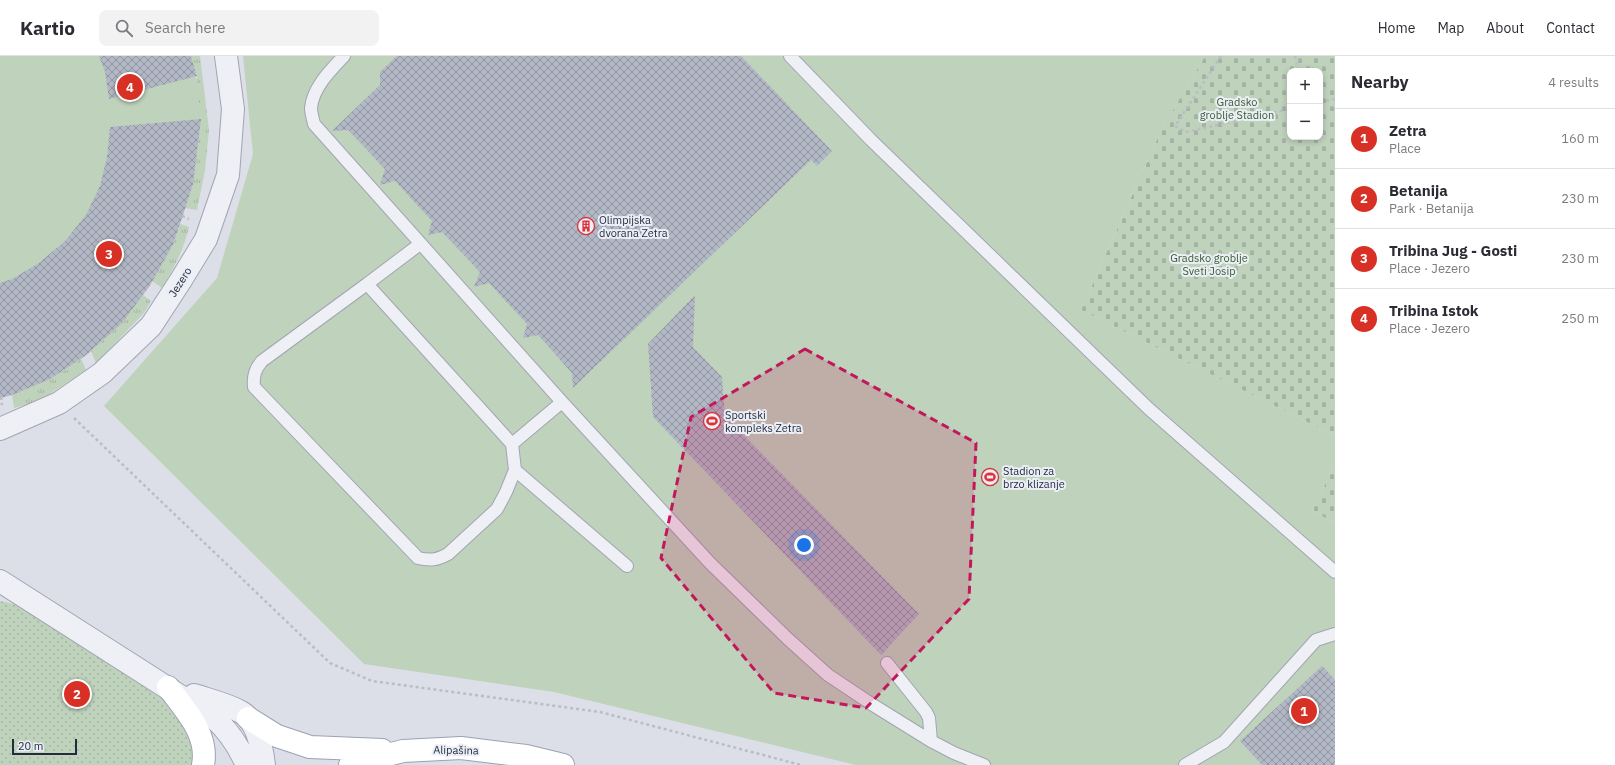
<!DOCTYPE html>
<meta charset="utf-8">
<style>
:root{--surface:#fff;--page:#f2f2f3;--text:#2b2b33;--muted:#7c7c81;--line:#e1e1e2;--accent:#d93025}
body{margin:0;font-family:"IBM Plex Sans",sans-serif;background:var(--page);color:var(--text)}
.controls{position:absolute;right:12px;top:12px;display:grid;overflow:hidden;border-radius:8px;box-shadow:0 2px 6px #0003}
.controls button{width:36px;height:36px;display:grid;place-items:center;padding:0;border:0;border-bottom:1px solid var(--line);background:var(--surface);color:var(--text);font:20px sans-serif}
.scale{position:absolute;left:12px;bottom:10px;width:65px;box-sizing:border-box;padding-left:4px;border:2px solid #242b3f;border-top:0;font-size:11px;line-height:14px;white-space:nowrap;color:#242b3f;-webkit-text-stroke:3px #ebeef5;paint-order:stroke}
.you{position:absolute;left:804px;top:489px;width:14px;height:14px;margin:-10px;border:3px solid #fff;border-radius:50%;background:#1a73e8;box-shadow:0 0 0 6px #1a73e833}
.badge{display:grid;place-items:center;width:26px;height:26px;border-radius:50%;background:var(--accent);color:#fff;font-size:13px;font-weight:700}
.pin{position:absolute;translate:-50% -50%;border:2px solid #fff;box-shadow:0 1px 4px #0006}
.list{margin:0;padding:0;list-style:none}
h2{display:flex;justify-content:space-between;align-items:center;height:52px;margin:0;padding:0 16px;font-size:17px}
h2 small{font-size:13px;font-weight:400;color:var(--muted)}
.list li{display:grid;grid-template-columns:26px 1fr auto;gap:12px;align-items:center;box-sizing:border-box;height:60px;padding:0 16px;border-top:1px solid var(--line)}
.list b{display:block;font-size:15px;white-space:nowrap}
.list p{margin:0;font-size:13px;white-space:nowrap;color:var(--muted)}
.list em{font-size:13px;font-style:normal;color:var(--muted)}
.icon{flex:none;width:22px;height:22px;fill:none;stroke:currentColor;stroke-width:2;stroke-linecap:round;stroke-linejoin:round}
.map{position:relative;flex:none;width:1335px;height:709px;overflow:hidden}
header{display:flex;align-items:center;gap:24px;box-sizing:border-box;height:56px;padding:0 20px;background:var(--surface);border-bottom:1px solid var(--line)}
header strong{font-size:19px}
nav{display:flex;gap:22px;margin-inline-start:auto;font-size:14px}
.search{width:280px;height:36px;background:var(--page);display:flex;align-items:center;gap:10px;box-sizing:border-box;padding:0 14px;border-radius:8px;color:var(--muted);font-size:15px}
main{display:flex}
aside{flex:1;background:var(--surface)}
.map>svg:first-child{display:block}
.grass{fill:url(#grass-tufts)}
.cemetery{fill:url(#cemetery-stones);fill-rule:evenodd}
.park{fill:url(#park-dots)}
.pitch{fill:#bfd2bc}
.building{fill:url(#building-cross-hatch)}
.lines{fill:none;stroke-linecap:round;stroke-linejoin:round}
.lane-casing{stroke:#a1a5b2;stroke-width:14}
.street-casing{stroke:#a1a5b2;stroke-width:24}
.primary-casing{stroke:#9aa2b4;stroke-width:24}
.path{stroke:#babdc6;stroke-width:2.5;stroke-dasharray:3 3;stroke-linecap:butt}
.lane{stroke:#eff0f6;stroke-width:12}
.street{stroke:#eff0f6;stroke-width:22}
.primary{stroke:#fff;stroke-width:22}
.marked{fill:#c2185b;fill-opacity:0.2;stroke:#c2185b;stroke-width:3;stroke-dasharray:8 5;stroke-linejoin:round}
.labels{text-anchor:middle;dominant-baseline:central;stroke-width:4;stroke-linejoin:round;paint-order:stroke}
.park-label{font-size:11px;fill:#345c30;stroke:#ebeef5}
.poi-label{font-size:11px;fill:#242b3f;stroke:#ebeef5;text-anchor:start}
.street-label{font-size:11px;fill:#242b3f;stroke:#ebeef5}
</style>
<header>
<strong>Kartio</strong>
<div class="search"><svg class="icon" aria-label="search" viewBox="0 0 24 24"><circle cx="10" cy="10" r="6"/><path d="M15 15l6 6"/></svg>Search here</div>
<nav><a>Home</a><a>Map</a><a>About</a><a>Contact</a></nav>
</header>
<main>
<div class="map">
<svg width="1335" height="709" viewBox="0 0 1335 709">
<defs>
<pattern id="grass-tufts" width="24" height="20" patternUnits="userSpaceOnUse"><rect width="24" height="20" fill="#bfd2bc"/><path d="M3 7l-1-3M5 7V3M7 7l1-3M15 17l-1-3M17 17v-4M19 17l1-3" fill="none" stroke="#a4b4a3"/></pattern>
<pattern id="cemetery-stones" width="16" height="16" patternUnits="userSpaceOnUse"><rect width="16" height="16" fill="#bfd2bc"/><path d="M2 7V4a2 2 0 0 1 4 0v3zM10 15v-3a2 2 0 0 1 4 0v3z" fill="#a4b4a3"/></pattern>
<pattern id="park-dots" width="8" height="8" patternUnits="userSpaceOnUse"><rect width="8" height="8" fill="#bfd2bc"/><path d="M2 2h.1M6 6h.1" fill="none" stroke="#a4b4a3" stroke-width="1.8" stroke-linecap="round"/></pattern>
<pattern id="building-cross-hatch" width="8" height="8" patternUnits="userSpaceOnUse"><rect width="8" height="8" fill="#b2b8c5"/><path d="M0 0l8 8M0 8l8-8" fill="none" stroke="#9196a1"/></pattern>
</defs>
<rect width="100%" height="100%" fill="#dcdfe8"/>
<!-- grass -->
<path class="grass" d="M191,0H200L209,74L205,114L197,154L185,152L197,20Z
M180,168L189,171C184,193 174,212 162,232L152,225L173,189Z
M143,239L151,245L144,257L96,307L91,295Z
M81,302L86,314L39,345L14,352L12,339Z"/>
<!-- cemetery -->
<path class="cemetery" d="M1205,0H1335V380L1081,254L1162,72ZM1290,15H1320V81H1290Z
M1335,408V467L1312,455Z"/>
<!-- park -->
<path class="park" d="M0,545L28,551L174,651L199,686L191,709H0Z"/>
<!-- pitch -->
<path class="pitch" d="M0,0H191C228,134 139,308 0,342Z
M243,0H1205L1162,72L1081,254L1335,380V408L1312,455L1335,467V709H856L554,636L364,608L104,350L217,222L253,98Z"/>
<!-- building -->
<path class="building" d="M99,0H191L197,20L109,43L105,16Z
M397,0H741L832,95L817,110L811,104L573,332L572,317L538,279L523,282L527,268L489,227L474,231L480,216L442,176L428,179L432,165L395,125L380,129L385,113L348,74L332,75L380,29V16Z
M201,63L193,128L173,189L149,231L121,268L86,299L50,323L12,339L0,342V227L12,223L39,207L65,185L86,159L100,130L107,101L110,71Z
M695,239L693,291L722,321L725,360L919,558L881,599L653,361L648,288Z
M1322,610L1335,624V709H1262L1240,685Z"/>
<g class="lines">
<!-- lane casing -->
<g class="lane-casing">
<path id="lane" d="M344,0C331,14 313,31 311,52C311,57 313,63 314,68L562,346L710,507L788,583L828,619L873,649L931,685L954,697L984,709
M790,0L871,84L1148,352L1335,516
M420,188L367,228L512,388L562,346
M367,228L262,305C255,313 253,320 254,331L418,502C430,505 437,504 448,498L497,453L506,436L515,414L512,388
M515,414L627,510
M887,607L926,656L929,662L931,685
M1185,709L1224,686L1316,584L1335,578"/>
</g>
<!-- street casing -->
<g class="street-casing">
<path id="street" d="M0,373L59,347L102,317L151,270L181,224L206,183L228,119L233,53L226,0
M0,525L213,661C228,674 239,691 247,709
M194,639C209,644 227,648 241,656C257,665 262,692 264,709"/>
</g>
<!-- primary casing -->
<g class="primary-casing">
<path id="primary" d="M168,631C185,654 209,678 203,709
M248,662L277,680L310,691L382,694
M350,709L403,695L461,692L526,700L563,709"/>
</g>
<!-- path -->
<path class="path" d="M1221,0L1175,70L1186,76L1290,53
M1295,0L1298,15
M1320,46L1335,43
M182,160L189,163
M1,341L2,349
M74,362L330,607L372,625L600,656L801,709"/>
<!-- lane -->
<use href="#lane" class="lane"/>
<!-- street -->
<use href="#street" class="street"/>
<!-- primary -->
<use href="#primary" class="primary"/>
</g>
<!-- marked area -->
<path class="marked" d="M805,293L976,387L969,543L866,652L774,637L661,502L691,361Z"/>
<!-- icons -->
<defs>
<g id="building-ring" transform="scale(0.9)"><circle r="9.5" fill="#ebeef5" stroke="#db333b" stroke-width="1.5"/><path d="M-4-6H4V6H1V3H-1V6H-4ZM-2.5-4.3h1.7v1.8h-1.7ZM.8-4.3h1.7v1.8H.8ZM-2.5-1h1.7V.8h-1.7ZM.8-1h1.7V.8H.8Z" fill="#db333b"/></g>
<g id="stadium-ring" transform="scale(0.9)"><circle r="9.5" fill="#ebeef5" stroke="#db333b" stroke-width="1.5"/><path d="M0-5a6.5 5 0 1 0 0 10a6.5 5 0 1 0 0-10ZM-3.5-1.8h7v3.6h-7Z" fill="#db333b"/></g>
</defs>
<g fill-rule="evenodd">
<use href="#building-ring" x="586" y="170"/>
<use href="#stadium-ring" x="712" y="365"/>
<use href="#stadium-ring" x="990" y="421"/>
</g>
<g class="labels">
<!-- park labels -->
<g class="park-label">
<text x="1237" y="46">Gradsko<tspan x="1237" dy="13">groblje Stadion</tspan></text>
<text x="1209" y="202">Gradsko groblje<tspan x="1209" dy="13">Sveti Josip</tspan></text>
</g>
<!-- poi labels -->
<g class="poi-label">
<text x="599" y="164">Olimpijska<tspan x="599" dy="13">dvorana Zetra</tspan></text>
<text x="725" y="359">Sportski<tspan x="725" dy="13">kompleks Zetra</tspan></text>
<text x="1003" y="415">Stadion za<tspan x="1003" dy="13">brzo klizanje</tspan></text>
</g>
<!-- street labels -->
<g class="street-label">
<text transform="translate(180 226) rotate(-58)">Jezero</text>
<text transform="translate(456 694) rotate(1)">Alipašina</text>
</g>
</g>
</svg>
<div class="controls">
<button>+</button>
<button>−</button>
</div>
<div class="scale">20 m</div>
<div class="you"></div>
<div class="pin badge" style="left:1304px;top:655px">1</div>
<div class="pin badge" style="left:77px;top:638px">2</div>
<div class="pin badge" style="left:109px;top:198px">3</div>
<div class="pin badge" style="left:130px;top:31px">4</div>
</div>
<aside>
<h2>Nearby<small>4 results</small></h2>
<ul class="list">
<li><span class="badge">1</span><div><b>Zetra</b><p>Place</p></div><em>160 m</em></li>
<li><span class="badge">2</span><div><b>Betanija</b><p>Park · Betanija</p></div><em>230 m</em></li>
<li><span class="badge">3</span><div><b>Tribina Jug - Gosti</b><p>Place · Jezero</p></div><em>230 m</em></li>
<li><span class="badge">4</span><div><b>Tribina Istok</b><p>Place · Jezero</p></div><em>250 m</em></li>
</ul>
</aside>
</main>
